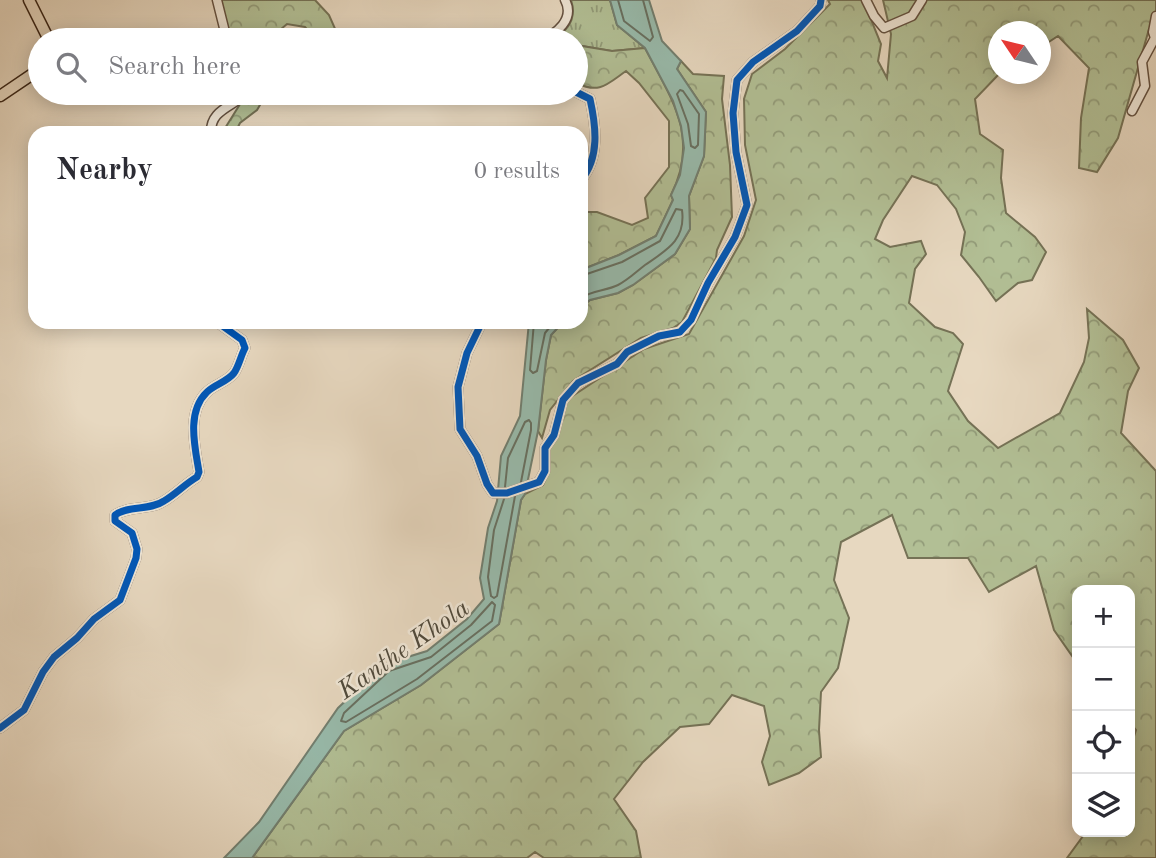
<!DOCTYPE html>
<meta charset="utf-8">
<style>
:root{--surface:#fff;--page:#f7f7f7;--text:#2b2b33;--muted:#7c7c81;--line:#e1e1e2}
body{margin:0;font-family:"Old Standard TT",serif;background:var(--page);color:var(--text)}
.controls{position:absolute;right:21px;bottom:21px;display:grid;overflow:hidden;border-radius:14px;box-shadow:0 4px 18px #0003}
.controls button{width:63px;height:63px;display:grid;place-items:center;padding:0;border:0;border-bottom:2px solid var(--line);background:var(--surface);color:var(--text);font:35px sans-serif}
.compass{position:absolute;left:988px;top:21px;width:63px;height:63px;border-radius:50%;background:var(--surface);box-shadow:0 4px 18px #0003;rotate:305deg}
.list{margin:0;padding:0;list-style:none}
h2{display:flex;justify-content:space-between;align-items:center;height:91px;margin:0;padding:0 28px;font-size:30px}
h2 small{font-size:23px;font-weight:400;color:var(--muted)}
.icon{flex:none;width:38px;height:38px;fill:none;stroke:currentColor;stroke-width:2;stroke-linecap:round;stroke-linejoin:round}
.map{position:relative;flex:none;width:1156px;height:858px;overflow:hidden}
.search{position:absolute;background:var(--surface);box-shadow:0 4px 18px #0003;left:28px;top:28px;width:560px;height:77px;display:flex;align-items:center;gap:18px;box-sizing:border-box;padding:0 24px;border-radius:38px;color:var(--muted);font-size:26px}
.panel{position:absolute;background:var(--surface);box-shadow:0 4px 18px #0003;left:28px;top:126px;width:560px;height:203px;border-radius:21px}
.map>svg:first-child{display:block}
.grass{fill:url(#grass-tufts);stroke:#757256;stroke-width:2}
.forest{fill:url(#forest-crowns);stroke:#757256;stroke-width:2}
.water{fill:#98bbac;stroke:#727f70;stroke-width:2}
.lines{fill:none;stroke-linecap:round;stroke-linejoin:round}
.shore{stroke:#687061;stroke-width:2}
.minor-casing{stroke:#645140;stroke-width:11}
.major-casing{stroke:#382416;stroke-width:13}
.minor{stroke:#efe6d6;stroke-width:8}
.major{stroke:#e7d8c0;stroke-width:10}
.cycleway-casing{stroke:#efe6d6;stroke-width:11}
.cycleway{stroke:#0057b8;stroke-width:7}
.labels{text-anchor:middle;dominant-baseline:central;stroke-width:5;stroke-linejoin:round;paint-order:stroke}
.water-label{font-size:26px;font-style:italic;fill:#504a3c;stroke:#efe6d6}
</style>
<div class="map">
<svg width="1156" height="858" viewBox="0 0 1156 858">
<defs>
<pattern id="grass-tufts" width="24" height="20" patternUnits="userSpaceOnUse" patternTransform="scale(1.75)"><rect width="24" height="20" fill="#b2bf95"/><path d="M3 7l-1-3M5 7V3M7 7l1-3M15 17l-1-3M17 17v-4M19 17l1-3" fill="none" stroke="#929b79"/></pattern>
<pattern id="forest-crowns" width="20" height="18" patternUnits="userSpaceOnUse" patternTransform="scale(1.75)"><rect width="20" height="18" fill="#b2bf95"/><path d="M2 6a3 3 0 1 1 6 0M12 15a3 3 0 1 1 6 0" fill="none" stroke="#929b79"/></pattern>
</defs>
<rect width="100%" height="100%" fill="#e7d8c0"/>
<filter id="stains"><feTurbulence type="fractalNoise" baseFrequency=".00286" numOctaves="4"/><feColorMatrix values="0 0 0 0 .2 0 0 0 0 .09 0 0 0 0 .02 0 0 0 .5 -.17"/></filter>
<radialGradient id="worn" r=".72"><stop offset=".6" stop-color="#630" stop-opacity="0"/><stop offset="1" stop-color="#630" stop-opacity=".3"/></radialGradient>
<!-- grass -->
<path class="grass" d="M571,0H610L617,25L645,48L612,51L576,45V40H552C568,31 577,18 571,0Z"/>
<!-- forest -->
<path class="forest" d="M220,0H315L329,15L340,40H316L305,27L287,24L268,40H229Z
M828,0H863L881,44L878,61L887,78L891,34L883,0H1156V23L1149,29L1118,138L1097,172L1079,168L1081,118L1089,68L1058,36L1041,47L1040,32H998L999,74L975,99L980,134L1003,150L1001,178L1006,213L1035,237L1046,252L1032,280L1018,283L996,301L979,277L961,255L965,232L956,209L937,185L912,176L883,220L875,239L890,247L921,241L926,254L915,269L909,303L935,327L953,333L963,344L948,391L968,421L998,448L1060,413L1084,362L1089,338L1087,309L1123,340L1139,368L1128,391L1121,433L1156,471V858H1067L1086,832H1130V749L1136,730L1130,723V590H1077V663L1054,630L1036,566L989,592L968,558H908L892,515L841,542L834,580L849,618L838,668L821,692L819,730L821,757L799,773L769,785L762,762L770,736L764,706L732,695L709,724L680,727L643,762L614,799L636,831L641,858H544L535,852L527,858H252L344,731L421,685L499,624L521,500L525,494L543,485L547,476L548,449L568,399L644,349L689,334L744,236L756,200L745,145L744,99L752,74L785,49L830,4Z
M576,45L612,51L645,48C672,100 700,137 671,195L673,200L656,236L619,255L581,270V212H597L632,225L648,218L645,198L669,167V121L639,83L626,71C606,85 600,94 576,83Z
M681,61L693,74L724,76L722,99L730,165L732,217L717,250L716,258L682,322L673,328L641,338L573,381L550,410L542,438L538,431L546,360L551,335L563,322H581V307L590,300L618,293L633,285L675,254L690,229L689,196L704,156L706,112L677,69Z
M247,93H267L257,110L240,123L235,133H222Z"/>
<!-- water -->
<path class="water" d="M610,0H649L662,41L681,61L677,69L706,112L704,156L689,196L690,229L675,254L633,285L618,293L590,300L581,307V270L619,255L656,236L673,200L671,195L680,175L684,148L681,126L673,101L645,48L617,25Z
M529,322H563L551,335L546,360L538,431L525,494L521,500L499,624L421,685L344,731L252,858H224L259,822L338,708L385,664L427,651L467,619L484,599L480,578L488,528L497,501L501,456L520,416Z"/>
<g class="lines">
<!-- shore -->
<path class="shore" d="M618,0L624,21L650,41L653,37L643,0
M680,90L683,91L699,114L698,145L695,148L691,146L688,124L677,94Z
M581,276L622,262L660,241L676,209L682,210C686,240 667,250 645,265C636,272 628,280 618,285C606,291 592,290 581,298
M534,322L530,370L533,373L537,371L545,333L554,322
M505,487L508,458L525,422L529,420L531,423V430L521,482
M504,499L494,530L488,577L491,596L494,598L497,596L515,496
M492,602L495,605L492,621L417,679L346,722L341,721L344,713L389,671L431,657L471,625Z"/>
<!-- minor casing -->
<g class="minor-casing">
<path id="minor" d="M217,0L227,40
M866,0L874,16L884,28L912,16L922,0
M1155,38L1153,32L1156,16
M540,40C557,34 575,19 565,0
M576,92L590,99C596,126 600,158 581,180
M1132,111L1145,86L1142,62L1156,36
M211,133C210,112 228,108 242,97L243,93
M482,322L467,353L458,387L460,429L477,456L487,484L493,493H507L539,482L545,471V448L554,435L563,400L578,383L617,364L627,352L659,336L680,332L691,320L708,283L735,237L747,205L736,152L733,113L737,80L753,62L797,31L820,6L821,0
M0,728L24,710L43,672L54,657L77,638L94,619L120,600L136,558L137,549L132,533L115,521V515C129,505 149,511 164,501C176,494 185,484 197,477L199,472C195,447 186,412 207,392C215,384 227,382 234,373C239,366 241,355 245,348L242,340L217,322"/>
</g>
<!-- major casing -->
<g class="major-casing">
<path id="major" d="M29,0L49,40
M0,96L40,69"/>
</g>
<!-- minor -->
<use href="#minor" class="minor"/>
<!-- major -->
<use href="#major" class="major"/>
<!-- cycleway casing -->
<g class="cycleway-casing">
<path id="cycleway" d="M576,92L590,99C596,126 600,158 581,180
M482,322L467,353L458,387L460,429L477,456L487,484L493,493H507L539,482L545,471V448L554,435L563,400L578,383L617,364L627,352L659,336L680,332L691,320L708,283L735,237L747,205L736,152L733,113L737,80L753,62L797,31L820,6L821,0
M0,728L24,710L43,672L54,657L77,638L94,619L120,600L136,558L137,549L132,533L115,521V515C129,505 149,511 164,501C176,494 185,484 197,477L199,472C195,447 186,412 207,392C215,384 227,382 234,373C239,366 241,355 245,348L242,340L217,322"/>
</g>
<!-- cycleway -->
<use href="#cycleway" class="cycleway"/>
</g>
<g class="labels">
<!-- water labels -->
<g class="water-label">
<text transform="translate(404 650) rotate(-35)">Kanthe Khola</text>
</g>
</g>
<rect width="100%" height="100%" filter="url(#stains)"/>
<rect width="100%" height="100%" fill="url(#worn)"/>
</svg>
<div class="controls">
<button>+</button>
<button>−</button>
<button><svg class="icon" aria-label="locate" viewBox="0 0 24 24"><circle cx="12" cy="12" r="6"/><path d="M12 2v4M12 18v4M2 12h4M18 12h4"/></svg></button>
<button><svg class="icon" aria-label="layers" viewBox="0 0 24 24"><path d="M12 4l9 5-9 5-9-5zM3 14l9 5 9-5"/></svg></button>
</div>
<svg class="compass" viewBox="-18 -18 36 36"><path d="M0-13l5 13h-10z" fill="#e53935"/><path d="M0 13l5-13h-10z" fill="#7c7c81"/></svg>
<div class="search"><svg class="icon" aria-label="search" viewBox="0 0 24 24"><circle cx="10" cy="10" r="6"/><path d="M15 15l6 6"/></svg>Search here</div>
<section class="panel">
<h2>Nearby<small>0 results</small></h2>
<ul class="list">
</ul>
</section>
</div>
